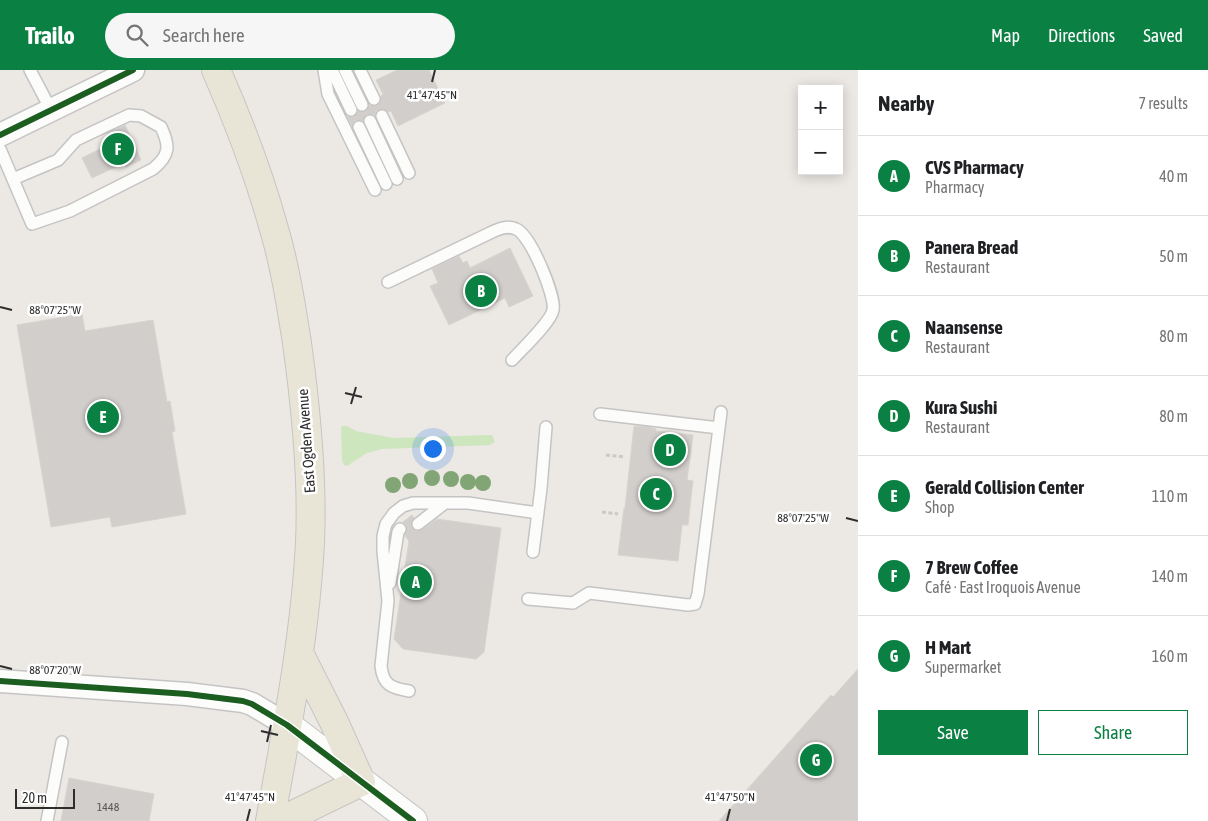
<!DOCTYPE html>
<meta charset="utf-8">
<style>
:root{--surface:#fff;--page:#f6f6f6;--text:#202124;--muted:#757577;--line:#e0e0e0;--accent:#0b8043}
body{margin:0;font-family:"Asap Condensed",sans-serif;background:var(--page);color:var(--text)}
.controls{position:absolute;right:15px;top:15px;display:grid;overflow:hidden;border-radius:0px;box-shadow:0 2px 12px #0003}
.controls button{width:45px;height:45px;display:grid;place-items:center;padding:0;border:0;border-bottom:1px solid var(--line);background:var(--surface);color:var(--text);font:25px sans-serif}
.scale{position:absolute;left:15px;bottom:12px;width:60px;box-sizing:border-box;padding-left:5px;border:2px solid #2e2e2e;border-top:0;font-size:14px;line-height:18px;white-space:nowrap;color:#2e2e2e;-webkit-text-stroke:4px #fff;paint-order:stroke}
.you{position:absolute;left:432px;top:378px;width:18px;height:18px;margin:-12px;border:4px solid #fff;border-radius:50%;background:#1a73e8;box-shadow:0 0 0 8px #1a73e833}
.badge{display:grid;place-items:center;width:32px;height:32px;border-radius:50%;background:var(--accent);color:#fff;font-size:16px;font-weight:700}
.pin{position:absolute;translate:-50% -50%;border:2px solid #fff;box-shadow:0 1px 5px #0006}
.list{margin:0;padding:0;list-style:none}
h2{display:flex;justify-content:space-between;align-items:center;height:65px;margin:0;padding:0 20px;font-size:21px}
h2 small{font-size:16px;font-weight:400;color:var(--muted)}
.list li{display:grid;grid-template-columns:32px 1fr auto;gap:15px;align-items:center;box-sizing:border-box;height:80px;padding:0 20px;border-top:1px solid var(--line)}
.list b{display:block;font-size:19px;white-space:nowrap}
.list p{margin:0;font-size:16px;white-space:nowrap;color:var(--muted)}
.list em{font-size:16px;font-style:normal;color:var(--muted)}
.actions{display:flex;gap:10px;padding:15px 20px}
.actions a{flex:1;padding:11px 0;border:1px solid var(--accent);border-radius:0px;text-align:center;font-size:18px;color:var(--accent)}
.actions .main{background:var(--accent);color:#fff}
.icon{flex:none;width:28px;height:28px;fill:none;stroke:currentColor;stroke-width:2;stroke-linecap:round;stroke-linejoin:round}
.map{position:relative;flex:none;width:858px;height:751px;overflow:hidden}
header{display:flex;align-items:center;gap:30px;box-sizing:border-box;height:70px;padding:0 25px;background:var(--accent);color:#fff}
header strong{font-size:24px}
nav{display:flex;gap:28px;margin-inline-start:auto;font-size:18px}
.search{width:350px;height:45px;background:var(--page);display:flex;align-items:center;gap:12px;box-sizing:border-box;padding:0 18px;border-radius:28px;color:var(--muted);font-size:19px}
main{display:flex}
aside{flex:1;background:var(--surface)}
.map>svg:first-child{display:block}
.green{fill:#cee6be}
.building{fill:#d1cecb;stroke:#d7d4d0}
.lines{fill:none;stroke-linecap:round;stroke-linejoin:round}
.lane-casing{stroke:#c5c4c5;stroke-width:14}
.street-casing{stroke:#c5c4c5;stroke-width:25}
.secondary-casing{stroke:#c5c4c5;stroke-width:30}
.primary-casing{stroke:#c6c5c4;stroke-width:30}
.path{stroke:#c9c9c8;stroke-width:3;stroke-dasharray:4 2.5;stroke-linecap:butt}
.lane{stroke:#fcfcfb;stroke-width:11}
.street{stroke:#fcfcfb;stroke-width:22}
.secondary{stroke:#fcfcfb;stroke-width:28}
.primary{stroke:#e8e4d6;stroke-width:28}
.cycleway-casing{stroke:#fff;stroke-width:9}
.cycleway{stroke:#1b5e20;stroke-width:6}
.tree{fill:#82a575}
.ticks{fill:none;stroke:#2e2e2e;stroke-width:2}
.labels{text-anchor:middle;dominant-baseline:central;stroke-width:5;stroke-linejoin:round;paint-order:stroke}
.number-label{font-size:12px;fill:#585857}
.street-label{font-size:15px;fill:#2e2e2e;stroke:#fff}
.ticks-label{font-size:12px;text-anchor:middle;fill:#2e2e2e;stroke:#fff;stroke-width:5;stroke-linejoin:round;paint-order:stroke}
</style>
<header>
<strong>Trailo</strong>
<div class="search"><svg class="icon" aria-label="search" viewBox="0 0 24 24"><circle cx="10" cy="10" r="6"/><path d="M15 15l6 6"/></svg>Search here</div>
<nav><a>Map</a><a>Directions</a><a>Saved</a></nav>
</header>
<main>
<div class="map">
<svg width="858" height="751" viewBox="0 0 858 751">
<rect width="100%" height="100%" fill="#ece8e4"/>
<!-- green -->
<path class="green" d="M343,356H347L356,361L393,368L488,365H492L495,372L490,375L382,379L367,383L347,396L344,395L342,390L341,357Z"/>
<!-- building -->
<path class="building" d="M397,0H429L445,33L398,56L391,41L388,42L382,39L376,41L375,45L367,44L363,51L355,50L352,56L347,46L354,47L358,41H366L369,35L377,36L380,33L381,26L383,24L376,10Z
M125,55L141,90L126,97L124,93L92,108L82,88L112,73L107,64Z
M510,178L533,226L509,237L505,228L449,255L430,216L438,213L432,199L459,186L463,193L467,191L470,198Z
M82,244L85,261L153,250L167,332L170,331L175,361L172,362L186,444L112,457L110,447L51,457L17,255Z
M634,356L649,357L656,359V361L693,365L687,410L693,411L689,445L688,455H682L678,491L618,485L624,438H625Z
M412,445L414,448L411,456L416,461L422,460L437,449L501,458L484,582L476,589L403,579L394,569L409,471L405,466L407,456L403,452Z
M858,599V751H719L831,625L833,627Z
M69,708L154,724L149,751H61Z"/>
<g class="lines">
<!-- lane casing -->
<g class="lane-casing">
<path id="lane" d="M30,0L51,40
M324,0L328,24L375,120
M332,0L351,40
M345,0L362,35
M360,0L374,29
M382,46L409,103
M370,51L397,109
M359,57L386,114
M0,79L32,154L70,141L153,99C170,85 170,76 161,57L141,46L129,45L76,70L58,90L13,109
M388,212L490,163C498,159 507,155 516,159C530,164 556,226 553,240C551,252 521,280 512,290
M600,344L719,358
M418,454L445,433
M533,482L541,418L546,357
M390,513L398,462L400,459
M528,529L573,533L589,523L688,535L695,534L698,524L721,342
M409,621C391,618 383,615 381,596L388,531L383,481V466L386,454L394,443L403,436L413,433H468L538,443
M47,751L62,672"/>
</g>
<!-- street casing -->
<g class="street-casing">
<path id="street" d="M0,65L133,0
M0,611L187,624L243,631L252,634L287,655"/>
</g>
<!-- secondary casing -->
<g class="secondary-casing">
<path id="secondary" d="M287,655L413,751"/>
</g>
<!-- primary casing -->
<g class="primary-casing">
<path id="primary" d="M216,0C239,52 259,105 274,159C285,196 291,235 297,273C306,338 313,406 310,473C305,567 287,658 270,751
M287,751L291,746L361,712L334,652L300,585"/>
</g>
<!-- path -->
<path class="path" d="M606,385L625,387
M602,442L618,444"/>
<!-- lane -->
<use href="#lane" class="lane"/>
<!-- street -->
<use href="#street" class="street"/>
<!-- secondary -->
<use href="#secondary" class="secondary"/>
<!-- primary -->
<use href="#primary" class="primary"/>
<!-- cycleway casing -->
<g class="cycleway-casing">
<path id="cycleway" d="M0,65L133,0
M0,611L187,624L243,631L252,634L287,655L413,751"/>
</g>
<!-- cycleway -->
<use href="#cycleway" class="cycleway"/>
</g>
<!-- trees -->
<g class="tree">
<circle cx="432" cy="408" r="8"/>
<circle cx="451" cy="409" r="8"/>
<circle cx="410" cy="411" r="8"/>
<circle cx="468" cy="412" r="8"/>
<circle cx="483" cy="413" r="8"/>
<circle cx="393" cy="415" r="8"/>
</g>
<!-- ticks -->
<path class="ticks" d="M432,12L435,0M0,237L12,240M345,323L362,327M351,334L356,317M846,448L858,451M0,596L12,599M261,661L278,665M267,672L271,655M247,751L250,739M727,751L730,739"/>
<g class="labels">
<!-- number labels -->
<g class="number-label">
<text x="108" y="737">1448</text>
</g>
<!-- street labels -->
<g class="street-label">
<text transform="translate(306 371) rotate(-94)">East Ogden Avenue</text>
</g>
</g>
<g class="ticks-label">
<text x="432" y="29">41°47'45"N</text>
<text x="55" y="244">88°07'25"W</text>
<text x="803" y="452">88°07'25"W</text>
<text x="55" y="604">88°07'20"W</text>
<text x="250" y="731">41°47'45"N</text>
<text x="730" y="731">41°47'50"N</text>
</g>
</svg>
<div class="controls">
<button>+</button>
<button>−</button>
</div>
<div class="scale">20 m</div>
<div class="you"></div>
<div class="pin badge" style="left:416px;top:512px">A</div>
<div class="pin badge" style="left:481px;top:221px">B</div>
<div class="pin badge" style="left:656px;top:424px">C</div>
<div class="pin badge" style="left:670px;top:380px">D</div>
<div class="pin badge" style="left:103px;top:347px">E</div>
<div class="pin badge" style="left:118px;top:79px">F</div>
<div class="pin badge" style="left:816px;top:690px">G</div>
</div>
<aside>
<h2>Nearby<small>7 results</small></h2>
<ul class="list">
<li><span class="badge">A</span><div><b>CVS Pharmacy</b><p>Pharmacy</p></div><em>40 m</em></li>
<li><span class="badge">B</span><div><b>Panera Bread</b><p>Restaurant</p></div><em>50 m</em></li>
<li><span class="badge">C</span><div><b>Naansense</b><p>Restaurant</p></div><em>80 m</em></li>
<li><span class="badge">D</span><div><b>Kura Sushi</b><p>Restaurant</p></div><em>80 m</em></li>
<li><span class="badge">E</span><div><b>Gerald Collision Center</b><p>Shop</p></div><em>110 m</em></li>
<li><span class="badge">F</span><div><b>7 Brew Coffee</b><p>Café · East Iroquois Avenue</p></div><em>140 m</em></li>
<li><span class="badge">G</span><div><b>H Mart</b><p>Supermarket</p></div><em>160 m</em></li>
</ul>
<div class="actions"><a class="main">Save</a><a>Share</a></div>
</aside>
</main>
